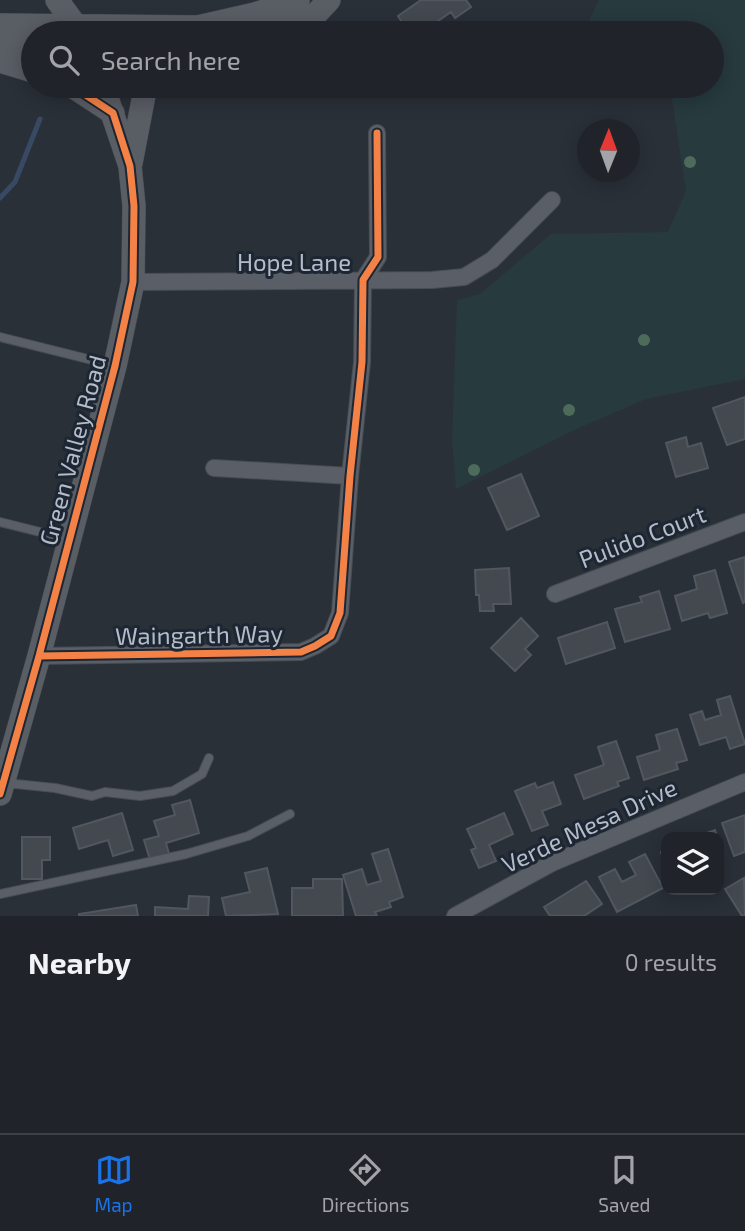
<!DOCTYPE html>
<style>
:root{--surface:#20242a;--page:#2d3036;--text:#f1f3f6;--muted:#a2a4a8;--line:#3d4147;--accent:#1a73e8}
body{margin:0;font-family:"Exo 2",sans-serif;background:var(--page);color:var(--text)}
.controls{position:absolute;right:21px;bottom:21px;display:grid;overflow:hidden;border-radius:14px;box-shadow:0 4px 18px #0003}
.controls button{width:63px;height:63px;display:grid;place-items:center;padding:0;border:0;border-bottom:2px solid var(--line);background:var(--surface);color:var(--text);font:35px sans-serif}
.compass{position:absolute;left:577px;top:119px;width:63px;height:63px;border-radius:50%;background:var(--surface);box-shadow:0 4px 18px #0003;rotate:1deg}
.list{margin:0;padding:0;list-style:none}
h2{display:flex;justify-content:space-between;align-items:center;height:91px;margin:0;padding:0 28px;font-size:30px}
h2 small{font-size:23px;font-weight:400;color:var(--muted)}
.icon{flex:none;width:38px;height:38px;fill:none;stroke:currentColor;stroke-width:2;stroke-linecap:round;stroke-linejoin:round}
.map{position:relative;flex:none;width:745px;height:916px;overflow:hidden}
.search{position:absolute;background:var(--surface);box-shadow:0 4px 18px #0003;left:21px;right:21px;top:21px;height:77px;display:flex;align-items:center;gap:18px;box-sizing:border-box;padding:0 24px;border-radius:38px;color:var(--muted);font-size:26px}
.sheet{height:217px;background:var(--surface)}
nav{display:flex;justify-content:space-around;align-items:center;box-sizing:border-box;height:98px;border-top:2px solid var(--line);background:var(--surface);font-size:19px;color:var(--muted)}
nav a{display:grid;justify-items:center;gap:4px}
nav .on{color:var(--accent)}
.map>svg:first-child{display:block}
.green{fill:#273a3e}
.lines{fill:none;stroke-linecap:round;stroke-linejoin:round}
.stream{stroke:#384963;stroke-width:5}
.building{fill:#444950;stroke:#52575f;stroke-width:2}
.lane-casing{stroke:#484c53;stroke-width:10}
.street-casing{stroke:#484c53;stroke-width:18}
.secondary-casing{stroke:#484c53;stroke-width:24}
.lane{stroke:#5a5e66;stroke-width:8}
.street{stroke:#5a5e66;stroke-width:16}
.secondary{stroke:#595d64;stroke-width:23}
.cycleway-casing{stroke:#1d2633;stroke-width:11}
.cycleway{stroke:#f48246;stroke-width:7}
.tree{fill:#4e6a5a}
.labels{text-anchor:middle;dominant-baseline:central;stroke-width:6;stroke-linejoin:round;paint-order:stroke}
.street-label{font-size:24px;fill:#b4bcc9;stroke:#1d2633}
</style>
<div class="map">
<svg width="745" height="916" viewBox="0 0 745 916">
<rect width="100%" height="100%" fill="#2a3038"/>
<!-- green -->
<path class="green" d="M599,0H745V379L646,399L572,431L456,489L452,440L457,300L480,294L551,234L668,232L686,191L670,86H712V33H583Z"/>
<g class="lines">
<!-- stream -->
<path class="stream" d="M0,198L15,182L40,119"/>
</g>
<!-- building -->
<path class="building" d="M421,0H466L471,7L455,18L451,12L421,33H409L398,16Z
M745,397V439L727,445L713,408Z
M686,437L688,447L701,443L708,468L676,477L666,443Z
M521,474L539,516L507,530L488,488Z
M745,557V602L743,603L729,562Z
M509,568L511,604H493L494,611H480L479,595H476L475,570Z
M715,570L727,613L710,618L708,613L682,621L675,596L697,589L694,576Z
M659,591L670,629L625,642L615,609L642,602L640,597Z
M521,618L538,636L525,649L531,655L515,671L491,648Z
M607,622L615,648L566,664L558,638Z
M730,696L745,744L730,749L726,737L700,745L690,715L702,711L705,720L721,715L717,700Z
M677,729L687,760L676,763L678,769L644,780L637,757L660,750L656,735Z
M616,741L629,778L617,782L619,786L584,799L575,775L604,765L598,747Z
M553,782L561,804L542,811L548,825L532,831L515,791L535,783L537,788Z
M190,800L199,833L166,843L169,854L150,860L144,840L159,836L154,821L175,815L172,805Z
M122,813L133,850L113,856L108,840L79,849L73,828Z
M504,813L513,834L489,845L496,861L479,868L471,850L476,848L467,829Z
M745,815V852L734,856L722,823Z
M715,830L717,837H696Z
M22,837H50V860H42V879H22Z
M388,849L403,897L389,902L391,907L375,912L377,916H356L343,875L362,869L367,885L381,881L372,854Z
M666,850V868L661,852Z
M645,854L663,888L617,912L599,877L615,869L622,882L636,875L629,862Z
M267,868L278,914L226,916L222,898L250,892L245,873Z
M744,878L745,916H742L725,889Z
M313,879H342L343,916H292V888H313Z
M586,881L602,904L584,916H550L544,907Z
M189,896L209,897L208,916H155V907L188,909Z
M136,905L138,916H79V914Z"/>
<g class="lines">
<!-- lane casing -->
<g class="lane-casing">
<path id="lane" d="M0,337L112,365
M0,522L68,539
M6,783L55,788L92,796L105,792L140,796L173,791L202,774L209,758
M0,894L186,854L248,836L290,814"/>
</g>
<!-- street casing -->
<g class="street-casing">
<path id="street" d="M133,282L432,280L464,277L492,260L552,200
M214,468L350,476
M555,594L745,522
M39,656L301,652L315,646L331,636L340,613L350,476L362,362L363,280L378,257L377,133
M455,916L552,863L745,782"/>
</g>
<!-- secondary casing -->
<g class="secondary-casing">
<path id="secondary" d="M57,0L81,33
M0,25L198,27L255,14L298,0
M268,33L316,14L329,0
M0,46L33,47
M0,61L33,71
M72,86L113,113
M131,163L144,95L148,86
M0,794L39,656L115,366L133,282L134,206L130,166L103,86"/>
</g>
<!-- lane -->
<use href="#lane" class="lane"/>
<!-- street -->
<use href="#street" class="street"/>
<!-- secondary -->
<use href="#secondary" class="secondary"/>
<!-- cycleway casing -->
<g class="cycleway-casing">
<path id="cycleway" d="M39,656L301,652L315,646L331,636L340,613L350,476L362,362L363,280L378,257L377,133
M0,794L39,656L115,366L133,282L134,206L130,166L113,113L72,86"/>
</g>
<!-- cycleway -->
<use href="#cycleway" class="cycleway"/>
</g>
<!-- trees -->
<g class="tree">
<circle cx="690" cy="162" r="6"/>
<circle cx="644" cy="340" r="6"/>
<circle cx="569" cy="410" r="6"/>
<circle cx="474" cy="470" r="6"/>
</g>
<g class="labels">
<!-- street labels -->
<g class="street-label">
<text x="294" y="261">Hope Lane</text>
<text transform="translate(72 450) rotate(-75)">Green Valley Road</text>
<text transform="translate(642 536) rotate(-21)">Pulido Court</text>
<text transform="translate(199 634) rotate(-1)">Waingarth Way</text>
<text transform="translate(589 825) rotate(-25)">Verde Mesa Drive</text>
</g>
</g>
</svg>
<div class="controls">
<button><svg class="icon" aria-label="layers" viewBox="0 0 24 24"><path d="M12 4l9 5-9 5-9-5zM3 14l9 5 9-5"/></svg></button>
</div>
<svg class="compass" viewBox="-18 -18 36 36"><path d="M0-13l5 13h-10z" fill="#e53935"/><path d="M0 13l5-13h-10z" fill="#a2a4a8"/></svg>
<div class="search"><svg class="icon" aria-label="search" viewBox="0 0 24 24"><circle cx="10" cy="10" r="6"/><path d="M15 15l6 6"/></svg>Search here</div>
</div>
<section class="sheet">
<h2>Nearby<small>0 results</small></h2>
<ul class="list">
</ul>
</section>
<nav>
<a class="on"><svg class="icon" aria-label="map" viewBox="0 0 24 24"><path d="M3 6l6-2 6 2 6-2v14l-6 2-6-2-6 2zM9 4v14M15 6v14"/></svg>Map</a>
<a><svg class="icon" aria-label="directions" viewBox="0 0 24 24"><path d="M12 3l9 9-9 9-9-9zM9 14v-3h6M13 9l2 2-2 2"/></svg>Directions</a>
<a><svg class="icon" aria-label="saved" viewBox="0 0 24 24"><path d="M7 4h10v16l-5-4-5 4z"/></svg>Saved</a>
</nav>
